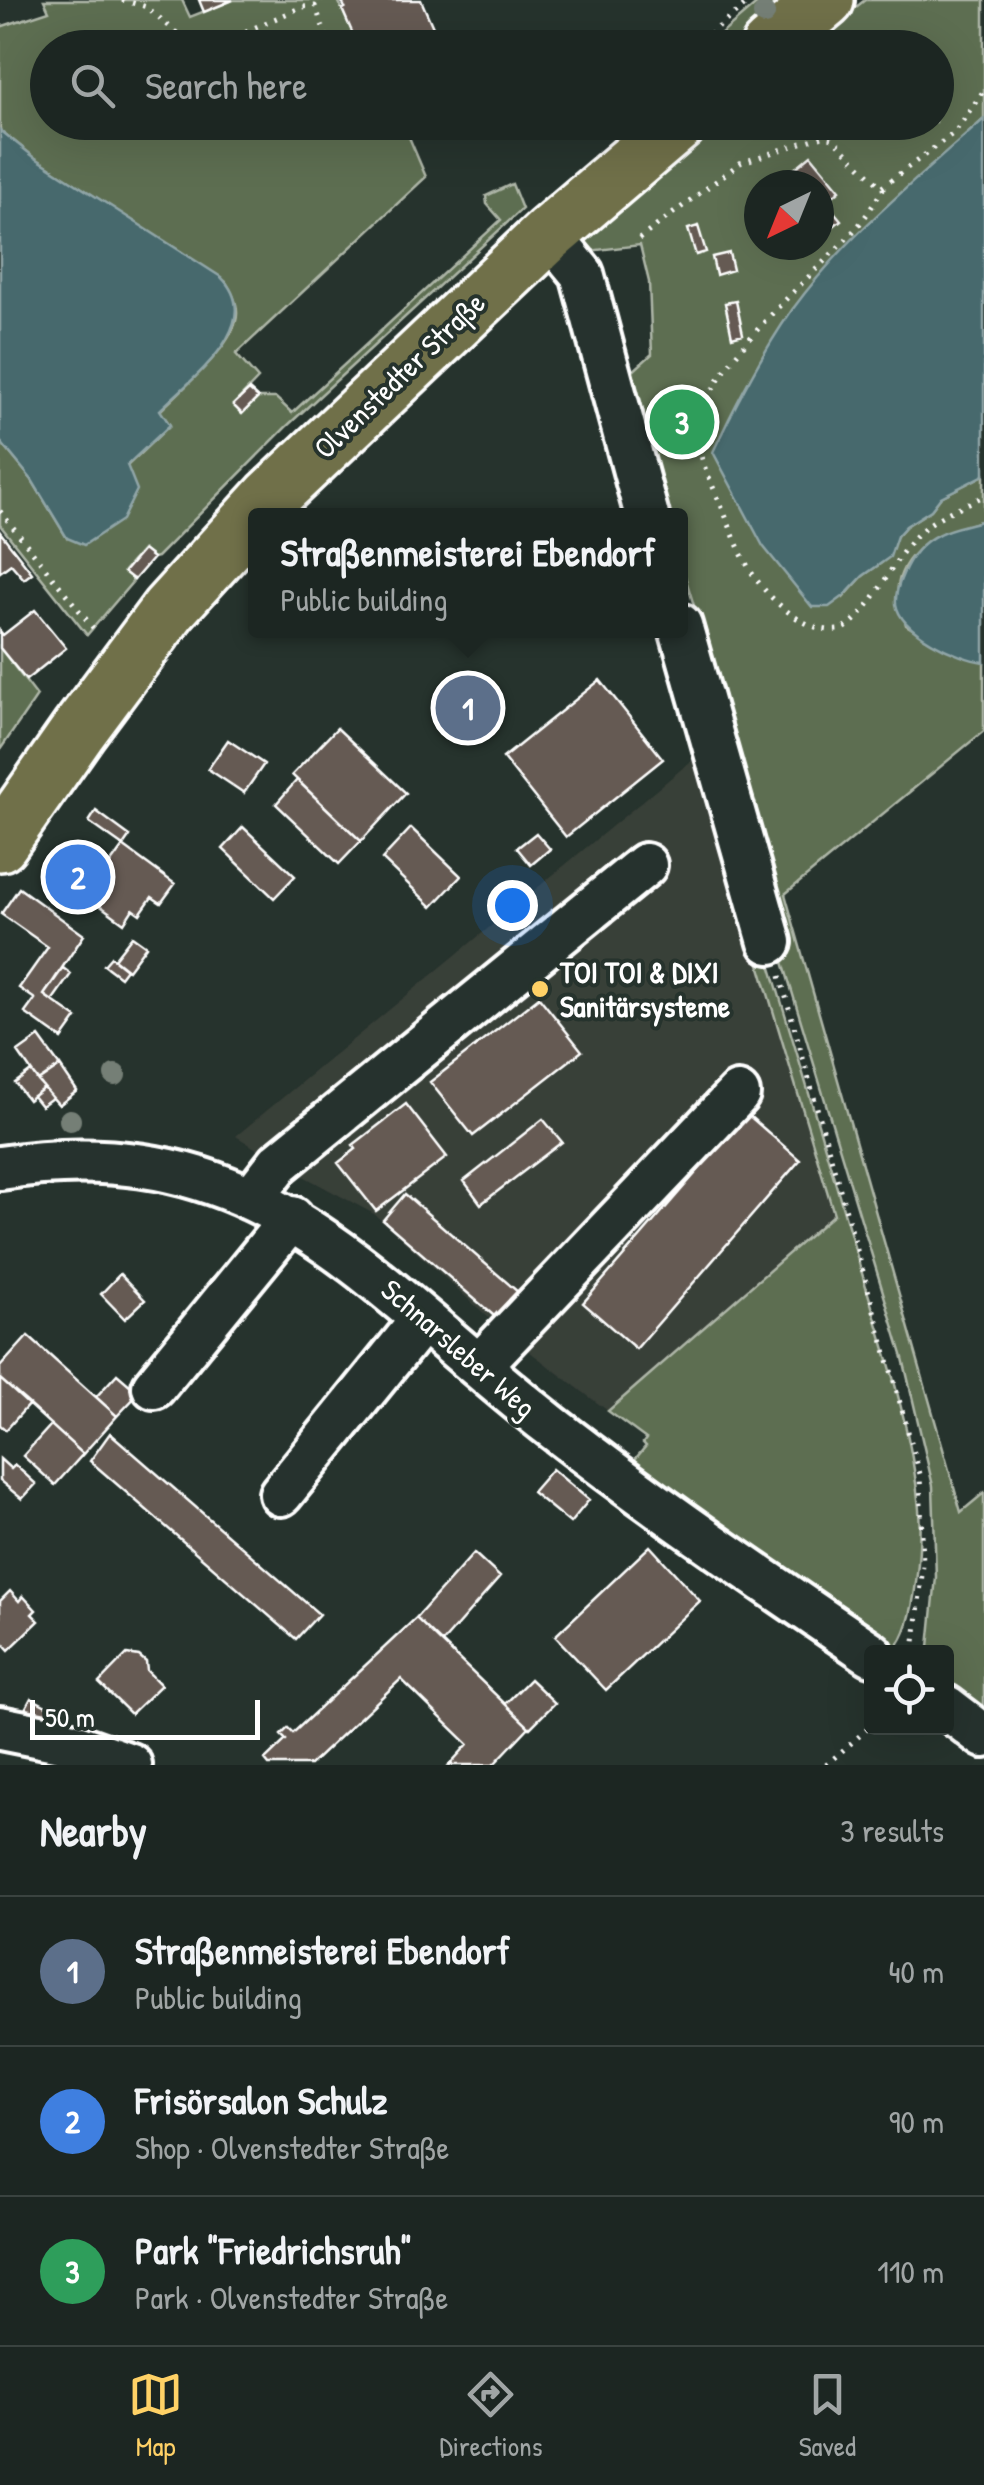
<!DOCTYPE html>
<meta charset="utf-8">
<style>
:root{--surface:#1c2622;--page:#252e2a;--text:#f1f3f6;--muted:#a0a5a5;--line:#3a4340;--accent:#ffd166}
body{margin:0;font-family:"Patrick Hand",sans-serif;background:var(--page);color:var(--text)}
.controls{position:absolute;right:30px;bottom:30px;display:grid;overflow:hidden;border-radius:10px;box-shadow:0 10px 40px #0002}
.controls button{width:90px;height:90px;display:grid;place-items:center;padding:0;border:0;border-bottom:2px solid var(--line);background:var(--surface);color:var(--text);font:50px sans-serif}
.compass{position:absolute;left:744px;top:170px;width:90px;height:90px;border-radius:50%;background:var(--surface);box-shadow:0 10px 40px #0002;rotate:223deg}
.scale{position:absolute;left:30px;bottom:25px;width:230px;box-sizing:border-box;padding-left:10px;border:5px solid #fff;border-top:0;font-size:28px;line-height:35px;white-space:nowrap;color:#fff;-webkit-text-stroke:8px #26332d;paint-order:stroke}
.you{position:absolute;left:512px;top:905px;width:35px;height:35px;margin:-25px;border:8px solid #fff;border-radius:50%;background:#1a73e8;box-shadow:0 0 0 15px #1a73e833}
.badge{display:grid;place-items:center;width:65px;height:65px;border-radius:50%;background:var(--accent);color:#fff;font-size:32px;font-weight:700}
.pin{position:absolute;translate:-50% -50%;border:5px solid #fff;box-shadow:0 2px 10px #0006}
.popup{position:absolute;left:248px;top:508px;width:440px;height:130px;box-sizing:border-box;display:grid;place-content:center;border-radius:10px;background:var(--surface);filter:drop-shadow(0 2px 8px #0005);font-size:32px;white-space:nowrap;color:var(--muted)}
.popup b{font-size:38px;color:var(--text)}
.popup::after{content:'';position:absolute;left:50%;top:100%;margin-left:-20px;border:20px solid transparent;border-top-color:var(--surface)}
.list{margin:0;padding:0;list-style:none}
h2{display:flex;justify-content:space-between;align-items:center;height:130px;margin:0;padding:0 40px;font-size:42px}
h2 small{font-size:32px;font-weight:400;color:var(--muted)}
.list li{display:grid;grid-template-columns:65px 1fr auto;gap:30px;align-items:center;box-sizing:border-box;height:150px;padding:0 40px;border-top:2px solid var(--line)}
.list b{display:block;font-size:38px;white-space:nowrap}
.list p{margin:0;font-size:32px;white-space:nowrap;color:var(--muted)}
.list em{font-size:32px;font-style:normal;color:var(--muted)}
.icon{flex:none;width:55px;height:55px;fill:none;stroke:currentColor;stroke-width:2;stroke-linecap:round;stroke-linejoin:round}
.map{position:relative;flex:none;width:984px;height:1765px;overflow:hidden}
.search{position:absolute;background:var(--surface);box-shadow:0 10px 40px #0002;left:30px;right:30px;top:30px;height:110px;display:flex;align-items:center;gap:25px;box-sizing:border-box;padding:0 35px;border-radius:55px;color:var(--muted);font-size:38px}
.sheet{height:580px;background:var(--surface)}
nav{display:flex;justify-content:space-around;align-items:center;box-sizing:border-box;height:140px;border-top:2px solid var(--line);background:var(--surface);font-size:28px;color:var(--muted)}
nav a{display:grid;justify-items:center;gap:5px}
nav .on{color:var(--accent)}
.map>svg:first-child{display:block}
.built{fill:#393f38}
.green{fill:#5d6e51;stroke:#aeb6a8;stroke-width:2.5;fill-rule:evenodd}
.water{fill:#46696d;stroke:#90a5a7;stroke-width:2.5}
.building{fill:#655a52;stroke:#fff;stroke-width:2.5}
.lines{fill:none;stroke-linecap:round;stroke-linejoin:round}
.minor-casing{stroke:#fff;stroke-width:50}
.major-casing{stroke:#fff;stroke-width:62}
.path{stroke:#fff;stroke-width:5;stroke-dasharray:2.5 8;stroke-linecap:butt}
.minor{stroke:#26332d;stroke-width:42}
.major{stroke:#6f704a;stroke-width:55}
.tree{fill:#757f76}
.poi-dot{fill:#ffd166;stroke:#26332d;stroke-width:4}
.labels{text-anchor:middle;dominant-baseline:central;stroke-width:8;stroke-linejoin:round;paint-order:stroke}
.street-label{font-size:30px;fill:#fff;stroke:#26332d}
.poi-label{font-size:30px;font-weight:bold;fill:#fff;stroke:#26332d;text-anchor:start}
</style>
<div class="map">
<svg width="984" height="1765" viewBox="0 0 984 1765">
<rect width="100%" height="100%" fill="#26332d"/>
<filter id="ink" filterUnits="userSpaceOnUse"><feTurbulence type="fractalNoise" baseFrequency=".01" numOctaves="2"/><feDisplacementMap in="SourceGraphic" scale="20" xChannelSelector="R" yChannelSelector="G"/><feConvolveMatrix kernelMatrix="1 2 1 2 8 2 1 2 1" color-interpolation-filters="sRGB"/></filter>
<g filter="url(#ink)">
<!-- built -->
<path class="built" d="M701,753L748,927L834,1214L608,1411L509,1336L374,1214L279,1163L236,1136Z"/>
<!-- green -->
<path class="green" d="M44,0H182L190,17L233,0H338L359,47L48,48V122L403,123L426,177L236,354L258,379L233,405L241,413L258,398H276L292,413L501,220L487,204L486,196L512,184L522,209L286,427L157,557L153,558L142,550L124,571L134,580L87,635L0,525V441L32,480L67,538L127,466L170,425L160,411C181,390 239,342 237,312C237,301 231,291 226,282L34,157L0,130V27L49,11Z
M761,0H803L746,47L705,48Z
M865,0H984V119L859,233L793,309L844,597L863,576L883,562L897,536L906,526L931,510L941,497L984,475V520C949,531 906,543 898,585C896,597 903,613 906,625L935,643L984,662V731L785,894L961,1512L984,1493V1720L947,1688L946,1652H932L929,1647L936,1577L933,1486L903,1358L777,942L717,681L681,563L680,516L663,515L620,383L652,354L649,282L640,245L589,251L580,233L617,198L711,123L936,122V48L805,47ZM759,185H819V245H759Z
M0,648L37,696L0,750Z
M722,806C766,952 811,1097 853,1243C878,1330 911,1419 919,1509C921,1541 917,1626 895,1648H887L631,1464L646,1446L643,1443L646,1439L608,1411L834,1214L748,927Z"/>
<!-- water -->
<path class="water" d="M984,119V475L941,497L931,510L906,526L897,536L890,557L863,576L844,596L829,607H812L763,546L713,452C736,403 761,354 792,310C845,237 918,178 984,119Z
M0,130L34,157L221,277C268,324 192,378 160,410L170,425L127,465L137,490L122,520L84,545L67,538L32,480L0,441Z
M984,520V662C958,659 900,632 896,604C895,594 899,583 903,574C910,557 922,542 939,534C952,527 970,525 984,520Z"/>
<!-- building -->
<path class="building" d="M199,0H233L204,12Z
M341,0H421L442,48H359L342,9L345,8Z
M811,155L840,190L826,202L841,220L819,238V185H775Z
M698,226L706,252L696,255L688,229Z
M729,253L733,270L716,275L712,257Z
M736,301L743,334L732,337L725,303Z
M249,390L258,398L242,414L233,405Z
M0,532L32,573L24,579L11,564L0,572Z
M143,550L153,558L134,580L124,572Z
M35,610L66,648L26,680L0,648V631L3,635Z
M600,680L663,759L566,837L503,758Z
M337,728L406,793L361,841L292,775Z
M228,740L264,764L244,793L208,769Z
M297,780L361,841L339,864L276,804Z
M96,811L130,836L123,846L89,822Z
M243,827L295,876L274,898L223,849Z
M411,828L461,876L432,907L382,859Z
M536,833L550,849L531,865L517,848Z
M123,846L175,884L161,903L152,897L140,914L133,909L124,923L87,896Z
M19,888L84,935L44,995L77,1018L62,1039L25,1013L35,999L19,988L48,947L1,914Z
M132,936L146,946L128,970L114,959Z
M111,957L126,969L120,977L104,965Z
M63,968L71,974L52,1001L44,995Z
M539,997L582,1051L473,1136L430,1082Z
M39,1037L60,1066L38,1081L18,1052Z
M60,1066L77,1091L59,1105L38,1081Z
M31,1071L44,1088L28,1100L15,1083Z
M44,1088L52,1098L41,1106L33,1096Z
M406,1104L447,1157L376,1211L338,1163L356,1149L353,1145Z
M747,1114L800,1160L636,1349L583,1303Z
M543,1119L562,1142L481,1204L464,1181Z
M405,1194L526,1299L500,1321L383,1220Z
M120,1274L145,1300L125,1319L101,1294Z
M28,1336L117,1416L83,1454L0,1379V1367Z
M117,1374L139,1393L117,1416L96,1397Z
M0,1379L29,1404L6,1430L0,1425Z
M51,1425L83,1454L55,1485L23,1456Z
M110,1433L319,1614L296,1639L90,1461Z
M0,1459L11,1469L15,1465L36,1484L22,1499L0,1481Z
M552,1469L589,1500L570,1523L532,1492Z
M650,1546L700,1601L606,1690L555,1636Z
M474,1553L500,1577L442,1643L416,1618Z
M10,1591L19,1601L23,1596L36,1610L32,1614L39,1621L9,1650L0,1640V1601Z
M416,1618L529,1727L493,1765H449L468,1744L401,1679L310,1765H269L265,1760L286,1740L281,1735L288,1728L293,1733Z
M127,1654L139,1656L146,1662L147,1671L161,1685L131,1714L99,1683Z
M530,1679L555,1703L530,1728L505,1704Z
M31,1698L50,1708L44,1720L23,1713Z"/>
<g class="lines">
<!-- minor casing -->
<g class="minor-casing">
<path id="minor" d="M549,234L582,274L647,516
M680,625L770,942
M0,1168C261,1127 368,1284 551,1426C655,1507 763,1580 872,1654
M251,1199L279,1163L645,865
M479,1366L738,1094
M154,1387L292,1218
M281,1494L423,1319
M946,1707L984,1736
M0,1728L60,1740L130,1765"/>
</g>
<!-- major casing -->
<g class="major-casing">
<path id="major" d="M769,48L826,0
M0,843L79,730L169,609L271,497L549,234L680,122"/>
</g>
<!-- path -->
<path class="path" d="M122,0L147,7L194,48
M207,48L302,7L315,6L331,48
M694,48L751,0
M379,122H390
M882,187L955,132L984,90
M639,239L740,163L823,136L833,138L883,189C875,201 867,216 857,227C815,276 697,370 698,437C699,462 714,487 723,510C733,533 741,558 756,579C774,604 811,637 844,629C879,604 891,558 922,530C940,514 963,506 984,496
M0,511L98,634
M780,976L920,1474L923,1565L914,1652
M826,1765L872,1725"/>
<!-- minor -->
<use href="#minor" class="minor"/>
<!-- major -->
<use href="#major" class="major"/>
</g>
<!-- trees -->
<g class="tree">
<circle cx="764" cy="14" r="11"/>
<circle cx="115" cy="1075" r="11"/>
<circle cx="70" cy="1120" r="11"/>
</g>
</g>
<!-- markers -->
<circle class="poi-dot" cx="540" cy="989" r="10"/>
<g class="labels">
<!-- street labels -->
<g class="street-label">
<text transform="translate(399 375) rotate(-44)">Olvenstedter Straße</text>
<text transform="translate(459 1348) rotate(41)">Schnarsleber Weg</text>
</g>
<!-- poi labels -->
<g class="poi-label">
<text x="560" y="972">TOI TOI &amp; DIXI<tspan x="560" dy="34">Sanitärsysteme</tspan></text>
</g>
</g>
</svg>
<div class="controls">
<button><svg class="icon" aria-label="locate" viewBox="0 0 24 24"><circle cx="12" cy="12" r="6"/><path d="M12 2v4M12 18v4M2 12h4M18 12h4"/></svg></button>
</div>
<svg class="compass" viewBox="-18 -18 36 36"><path d="M0-13l5 13h-10z" fill="#e53935"/><path d="M0 13l5-13h-10z" fill="#a0a5a5"/></svg>
<div class="scale">50 m</div>
<div class="you"></div>
<div class="pin badge" style="left:468px;top:708px;background:#5c6f8a">1</div>
<div class="popup"><b>Straßenmeisterei Ebendorf</b>Public building</div>
<div class="pin badge" style="left:78px;top:877px;background:#3f7fe0">2</div>
<div class="pin badge" style="left:682px;top:422px;background:#2e9e5b">3</div>
<div class="search"><svg class="icon" aria-label="search" viewBox="0 0 24 24"><circle cx="10" cy="10" r="6"/><path d="M15 15l6 6"/></svg>Search here</div>
</div>
<section class="sheet">
<h2>Nearby<small>3 results</small></h2>
<ul class="list">
<li><span class="badge" style="background:#5c6f8a">1</span><div><b>Straßenmeisterei Ebendorf</b><p>Public building</p></div><em>40 m</em></li>
<li><span class="badge" style="background:#3f7fe0">2</span><div><b>Frisörsalon Schulz</b><p>Shop · Olvenstedter Straße</p></div><em>90 m</em></li>
<li><span class="badge" style="background:#2e9e5b">3</span><div><b>Park &quot;Friedrichsruh&quot;</b><p>Park · Olvenstedter Straße</p></div><em>110 m</em></li>
</ul>
</section>
<nav>
<a class="on"><svg class="icon" aria-label="map" viewBox="0 0 24 24"><path d="M3 6l6-2 6 2 6-2v14l-6 2-6-2-6 2zM9 4v14M15 6v14"/></svg>Map</a>
<a><svg class="icon" aria-label="directions" viewBox="0 0 24 24"><path d="M12 3l9 9-9 9-9-9zM9 14v-3h6M13 9l2 2-2 2"/></svg>Directions</a>
<a><svg class="icon" aria-label="saved" viewBox="0 0 24 24"><path d="M7 4h10v16l-5-4-5 4z"/></svg>Saved</a>
</nav>
